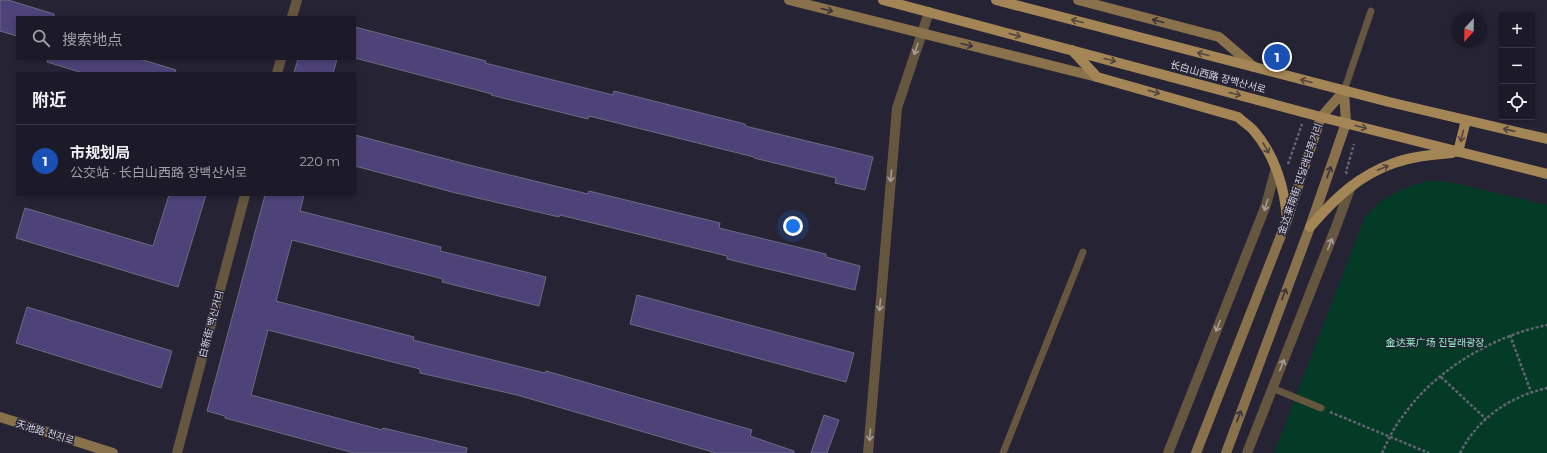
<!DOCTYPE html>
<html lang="zh">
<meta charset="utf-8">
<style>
:root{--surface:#1c1a28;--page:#252330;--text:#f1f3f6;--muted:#a0a1a8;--line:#3a3845;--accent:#74c0f6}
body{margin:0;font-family:Montserrat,"Noto Sans SC","Noto Sans KR",sans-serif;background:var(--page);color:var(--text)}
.controls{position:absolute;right:12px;top:12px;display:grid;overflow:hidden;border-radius:0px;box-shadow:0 2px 6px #0003}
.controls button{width:36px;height:36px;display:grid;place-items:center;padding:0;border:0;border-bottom:1px solid var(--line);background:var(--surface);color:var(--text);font:20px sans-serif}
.compass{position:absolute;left:1451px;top:12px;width:36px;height:36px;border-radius:50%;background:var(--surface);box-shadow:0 2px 6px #0003;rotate:202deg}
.you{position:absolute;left:793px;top:226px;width:14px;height:14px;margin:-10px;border:3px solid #fff;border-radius:50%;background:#1a73e8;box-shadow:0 0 0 6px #1a73e833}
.badge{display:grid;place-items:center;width:26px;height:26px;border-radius:50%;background:var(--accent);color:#fff;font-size:13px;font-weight:700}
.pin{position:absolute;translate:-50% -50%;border:2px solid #fff;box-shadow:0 1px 4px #0006}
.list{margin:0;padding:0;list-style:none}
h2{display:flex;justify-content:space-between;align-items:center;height:52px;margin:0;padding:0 16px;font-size:17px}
h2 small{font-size:13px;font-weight:400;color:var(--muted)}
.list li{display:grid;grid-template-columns:26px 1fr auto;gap:12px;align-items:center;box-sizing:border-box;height:72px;padding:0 16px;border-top:1px solid var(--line)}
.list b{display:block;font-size:15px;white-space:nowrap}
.list p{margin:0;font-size:13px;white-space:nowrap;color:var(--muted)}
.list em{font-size:13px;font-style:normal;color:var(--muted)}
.icon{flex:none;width:22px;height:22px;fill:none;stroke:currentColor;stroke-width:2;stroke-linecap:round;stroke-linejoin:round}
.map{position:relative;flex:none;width:1547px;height:453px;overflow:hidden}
.search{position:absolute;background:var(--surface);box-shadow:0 2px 6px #0003;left:16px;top:16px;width:340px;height:44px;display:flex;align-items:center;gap:10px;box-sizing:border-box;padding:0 14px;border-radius:0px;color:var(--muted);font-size:15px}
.panel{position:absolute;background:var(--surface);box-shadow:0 2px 6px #0003;left:16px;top:72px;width:340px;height:124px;border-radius:0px}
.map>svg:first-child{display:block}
.green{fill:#043b27}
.building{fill:#4d4379;stroke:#6d6b81}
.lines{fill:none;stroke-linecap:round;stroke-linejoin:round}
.path{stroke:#656273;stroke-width:2.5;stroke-dasharray:3 2;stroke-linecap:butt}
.lane{stroke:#65563f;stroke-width:7}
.street{stroke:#65563f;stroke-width:10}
.secondary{stroke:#89714c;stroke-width:10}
.primary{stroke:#a48555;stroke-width:10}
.oneway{stroke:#3a333a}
.oneway2{stroke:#524540}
.oneway3{stroke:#a59d9a}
.labels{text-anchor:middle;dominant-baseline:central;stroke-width:3;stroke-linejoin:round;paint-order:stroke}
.street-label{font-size:10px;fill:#d9d7e4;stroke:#262335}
.park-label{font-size:10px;fill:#8df4c3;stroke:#262335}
</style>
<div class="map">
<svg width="1547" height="453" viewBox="0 0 1547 453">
<rect width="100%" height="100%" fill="#262335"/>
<!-- green -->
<path class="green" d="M1427,181H1439L1454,183L1547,205V453H1274L1365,217C1383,196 1401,188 1427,181Z"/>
<!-- building -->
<path class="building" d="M0,0H8L54,14V17H17V36L0,31Z
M355,27L486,61L485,63L613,95L614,91L745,124V126L873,157L865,190L835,183L836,178L754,158V157L589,116L588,119L491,95L492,94L355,58Z
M48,59H140L176,70L175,73H83L47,62Z
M298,59H337L333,73H294Z
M355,135L469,165L588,194L589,191L720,223L719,228L826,254V257L860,266L855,290L727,259V256L560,215L559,217L452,192L355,166Z
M169,195H206L178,287L16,238L25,208L153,246Z
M265,195H304L300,211L441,247L440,251L546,277L539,306L442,282L443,279L292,240L276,301L414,337L413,340L545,373L546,371L752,430L750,436L794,451V453H716L517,395L420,373V369L268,330L251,395L382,430L383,428L467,448L466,453H354L225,418V416L207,411Z
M637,295L854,353L846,382L630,324Z
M27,307L172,351L161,388L16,343Z
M824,415L839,420L827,453H811Z"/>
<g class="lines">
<!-- path -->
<path class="path" d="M1288,164L1302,124
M1347,174L1346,172L1354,144
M1510,335L1531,392
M1441,377L1486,419
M1330,412L1429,453
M1382,453C1388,440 1394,427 1403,416C1435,370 1493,336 1547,325
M1460,453C1478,418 1509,397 1547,388"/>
<!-- lane -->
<path class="lane" d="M1344,91L1371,11
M1272,388L1321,408
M1003,453L1083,252"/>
<!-- street -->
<path class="street" d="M292,17L297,0
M277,73L281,59
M177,453L245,195
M868,453L897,108L929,12
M1168,453L1266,205L1276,168
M1247,453L1336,227L1351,186"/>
<!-- secondary -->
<path class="secondary" d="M789,0L1097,77
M1078,0L1219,37L1254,67
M0,417L113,453
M1196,453L1287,220L1321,117L1344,91
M1226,453L1310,227L1346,123L1344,91"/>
<!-- primary -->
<path class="primary" d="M883,0L1321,117L1547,174
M996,0L1389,102L1547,139
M1072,50L1097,77L1238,117C1243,122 1250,126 1254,131C1275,155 1285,189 1287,220
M1458,152L1466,120
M1310,227C1334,199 1359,175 1394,163C1413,156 1432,155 1452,153"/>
</g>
<!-- one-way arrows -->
<defs><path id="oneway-shaft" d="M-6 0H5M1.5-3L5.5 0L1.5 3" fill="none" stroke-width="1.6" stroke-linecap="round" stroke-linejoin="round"/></defs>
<g class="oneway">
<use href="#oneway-shaft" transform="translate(827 10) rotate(14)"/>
<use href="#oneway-shaft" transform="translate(1158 21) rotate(-165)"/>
<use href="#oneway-shaft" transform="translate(967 45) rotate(14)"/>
<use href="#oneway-shaft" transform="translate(1329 172) rotate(-70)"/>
<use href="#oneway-shaft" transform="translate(1284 294) rotate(-69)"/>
<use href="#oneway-shaft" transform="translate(1239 416) rotate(-69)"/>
</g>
<g class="oneway2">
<use href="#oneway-shaft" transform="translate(1077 21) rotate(-165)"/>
<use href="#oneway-shaft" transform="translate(1015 35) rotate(15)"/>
<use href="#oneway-shaft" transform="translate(1203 54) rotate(-165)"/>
<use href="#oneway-shaft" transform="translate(1110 60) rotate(15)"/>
<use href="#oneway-shaft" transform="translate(1306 81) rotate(-166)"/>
<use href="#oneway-shaft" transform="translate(1154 92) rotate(16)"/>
<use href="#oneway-shaft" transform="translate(1235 94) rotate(15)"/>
<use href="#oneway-shaft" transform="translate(1361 127) rotate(15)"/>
<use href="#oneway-shaft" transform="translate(1509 130) rotate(-167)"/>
<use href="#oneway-shaft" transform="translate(1462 136) rotate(104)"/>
<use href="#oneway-shaft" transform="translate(1266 148) rotate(60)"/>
<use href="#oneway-shaft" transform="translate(1383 168) rotate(-23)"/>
</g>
<g class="oneway3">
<use href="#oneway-shaft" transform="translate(916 49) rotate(108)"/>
<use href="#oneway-shaft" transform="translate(891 176) rotate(95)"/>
<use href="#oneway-shaft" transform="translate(1266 205) rotate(108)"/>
<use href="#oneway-shaft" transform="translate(1330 244) rotate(-68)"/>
<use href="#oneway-shaft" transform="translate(880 305) rotate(95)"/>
<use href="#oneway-shaft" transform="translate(1218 326) rotate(112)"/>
<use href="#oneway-shaft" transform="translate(1282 365) rotate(-68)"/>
<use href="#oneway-shaft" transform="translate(870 435) rotate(95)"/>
</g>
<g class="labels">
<!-- street labels -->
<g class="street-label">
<text transform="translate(1218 77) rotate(15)">长白山西路 장백산서로</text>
<text transform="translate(1300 179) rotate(-71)">金达莱南街 진달래남쪽거리</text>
<text transform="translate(211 324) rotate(-75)">白新街 백신거리</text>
<text transform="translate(45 432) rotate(17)">天池路 천지로</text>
</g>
<!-- park labels -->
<g class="park-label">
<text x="1435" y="342">金达莱广场 진달래광장</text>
</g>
</g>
</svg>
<div class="controls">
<button>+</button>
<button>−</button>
<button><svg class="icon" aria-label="locate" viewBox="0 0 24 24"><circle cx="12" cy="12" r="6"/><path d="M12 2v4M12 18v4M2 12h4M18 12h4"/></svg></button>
</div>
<svg class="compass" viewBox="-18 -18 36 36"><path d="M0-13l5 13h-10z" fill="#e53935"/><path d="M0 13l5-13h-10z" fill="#a0a1a8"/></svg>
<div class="you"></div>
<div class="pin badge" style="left:1277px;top:57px;background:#1a4fb4">1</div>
<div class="search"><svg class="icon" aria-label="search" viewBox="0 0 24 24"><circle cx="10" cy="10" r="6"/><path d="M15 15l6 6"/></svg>搜索地点</div>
<section class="panel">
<h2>附近<small></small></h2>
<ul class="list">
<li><span class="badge" style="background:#1a4fb4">1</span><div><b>市规划局</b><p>公交站 · 长白山西路 장백산서로</p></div><em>220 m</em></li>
</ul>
</section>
</div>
